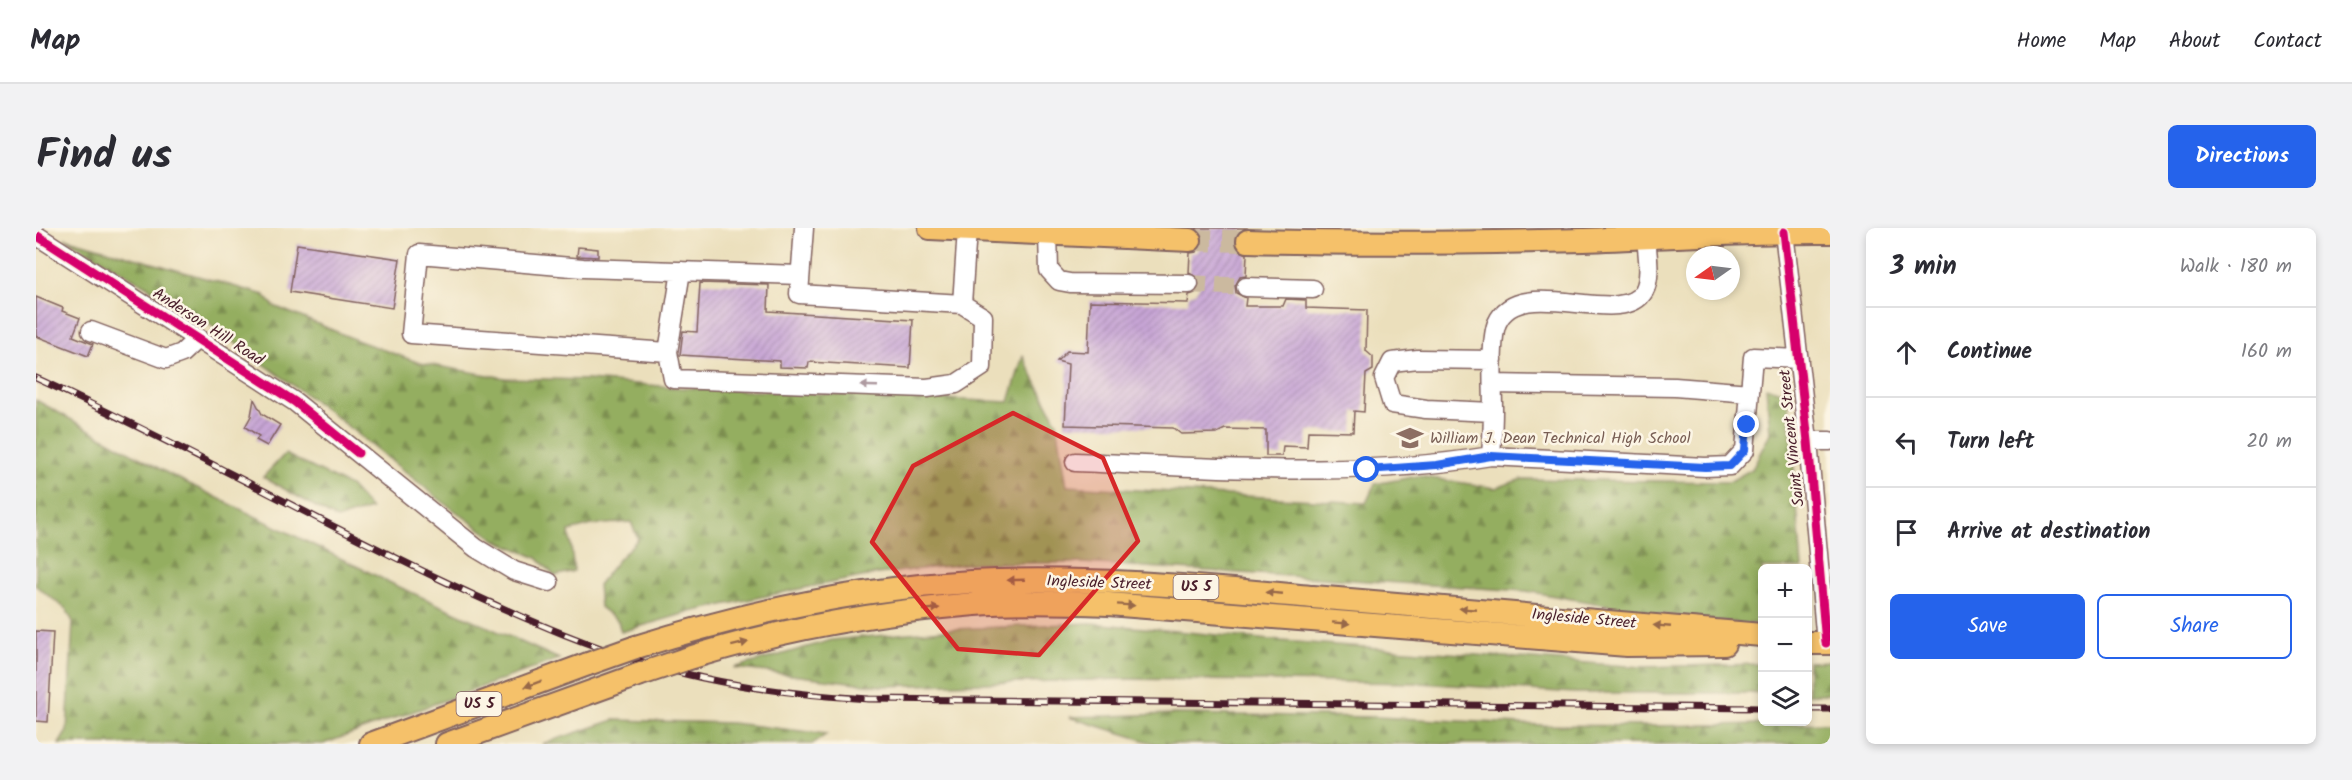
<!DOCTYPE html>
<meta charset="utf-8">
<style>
:root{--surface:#fff;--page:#f2f2f3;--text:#2b2b33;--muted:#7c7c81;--line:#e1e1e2;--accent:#2563eb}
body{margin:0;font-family:Kalam,sans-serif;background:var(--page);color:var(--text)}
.controls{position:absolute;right:18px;bottom:18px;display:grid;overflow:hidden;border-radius:9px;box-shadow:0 3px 9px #0003}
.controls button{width:54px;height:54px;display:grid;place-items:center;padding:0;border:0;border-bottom:2px solid var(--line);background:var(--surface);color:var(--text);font:30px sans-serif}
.compass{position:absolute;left:1650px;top:18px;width:54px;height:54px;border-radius:50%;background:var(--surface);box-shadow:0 3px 9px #0003;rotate:256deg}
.stop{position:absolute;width:18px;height:18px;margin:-14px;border:4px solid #2563eb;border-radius:50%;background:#fff}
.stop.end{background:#2563eb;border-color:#fff;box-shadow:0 2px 6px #0008}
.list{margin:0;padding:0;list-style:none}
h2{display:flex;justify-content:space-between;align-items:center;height:78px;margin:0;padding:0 24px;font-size:26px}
h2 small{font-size:20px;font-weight:400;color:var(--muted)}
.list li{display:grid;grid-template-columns:39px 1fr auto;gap:18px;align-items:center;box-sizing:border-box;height:90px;padding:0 24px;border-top:2px solid var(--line)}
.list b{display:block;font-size:22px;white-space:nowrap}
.list em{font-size:20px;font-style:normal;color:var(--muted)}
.actions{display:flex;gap:12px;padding:18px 24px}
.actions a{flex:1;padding:14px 0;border:2px solid var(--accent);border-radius:9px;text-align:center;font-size:21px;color:var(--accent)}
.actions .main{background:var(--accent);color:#fff}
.icon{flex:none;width:33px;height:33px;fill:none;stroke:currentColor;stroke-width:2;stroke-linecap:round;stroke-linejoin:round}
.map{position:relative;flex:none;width:1794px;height:516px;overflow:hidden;border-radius:9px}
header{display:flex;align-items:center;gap:36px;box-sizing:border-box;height:84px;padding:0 30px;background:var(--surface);border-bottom:2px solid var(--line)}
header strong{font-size:28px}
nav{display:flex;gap:33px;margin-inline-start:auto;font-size:21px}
.intro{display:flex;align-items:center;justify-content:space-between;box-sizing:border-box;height:144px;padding:0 36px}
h1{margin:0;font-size:42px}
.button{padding:15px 27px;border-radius:9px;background:var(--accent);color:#fff;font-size:21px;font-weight:700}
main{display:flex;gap:36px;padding:0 36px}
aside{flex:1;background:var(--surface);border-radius:9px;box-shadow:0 3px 9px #0003}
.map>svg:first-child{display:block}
.forest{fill:url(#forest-firs);stroke:#6f6646;stroke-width:1.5}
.building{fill:url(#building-hatch)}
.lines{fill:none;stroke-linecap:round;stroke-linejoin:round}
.minor-tunnel{stroke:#cbb99f;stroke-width:18;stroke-dasharray:18 9;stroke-linecap:butt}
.major-tunnel{stroke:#cbb99f;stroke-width:22;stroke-dasharray:22 11;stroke-linecap:butt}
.minor-casing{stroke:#82625e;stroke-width:21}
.major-casing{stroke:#82625e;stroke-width:26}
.minor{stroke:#fff;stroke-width:18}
.major{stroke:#f5c16b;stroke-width:22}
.rail-casing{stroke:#4a1f2b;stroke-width:7}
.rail{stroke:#fcf5e5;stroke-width:4.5;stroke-dasharray:14;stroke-linecap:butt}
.major-bridge-casing{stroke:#82625e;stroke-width:26;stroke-linecap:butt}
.major-bridge{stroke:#f5c16b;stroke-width:22}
.cycleway-casing{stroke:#fcf5e5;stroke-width:13}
.cycleway{stroke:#d6006c;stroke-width:9}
.oneway{fill:#ae9aa0}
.oneway2{fill:#976848}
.route{stroke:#2563eb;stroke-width:8}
.marked{fill:#d62828;fill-opacity:0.2;stroke:#d62828;stroke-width:4.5;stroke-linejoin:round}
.labels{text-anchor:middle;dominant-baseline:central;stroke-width:5;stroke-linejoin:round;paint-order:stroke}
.shield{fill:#fcf5e5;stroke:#7f5f63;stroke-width:1.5}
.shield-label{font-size:15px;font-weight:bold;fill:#4a1f2b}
.street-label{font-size:16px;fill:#4a1f2b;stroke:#fcf5e5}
.education-label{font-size:16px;fill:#785e54;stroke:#fcf5e5;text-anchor:start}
</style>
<header>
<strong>Map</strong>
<nav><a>Home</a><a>Map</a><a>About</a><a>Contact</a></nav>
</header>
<div class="intro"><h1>Find us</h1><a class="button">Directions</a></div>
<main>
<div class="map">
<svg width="1794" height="516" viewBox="0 0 1794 516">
<defs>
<pattern id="forest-firs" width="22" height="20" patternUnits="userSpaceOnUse" patternTransform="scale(1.5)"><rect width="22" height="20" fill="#94ae60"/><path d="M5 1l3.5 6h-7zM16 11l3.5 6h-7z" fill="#7b8d4f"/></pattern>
<pattern id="building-hatch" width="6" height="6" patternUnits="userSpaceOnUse" patternTransform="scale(1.5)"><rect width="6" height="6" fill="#c7a5d6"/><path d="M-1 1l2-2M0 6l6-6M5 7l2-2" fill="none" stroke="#a486ae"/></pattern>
</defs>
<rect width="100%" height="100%" fill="#fcf5e5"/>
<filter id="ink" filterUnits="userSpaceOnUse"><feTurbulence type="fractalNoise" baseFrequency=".0167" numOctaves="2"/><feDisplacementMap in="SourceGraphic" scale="12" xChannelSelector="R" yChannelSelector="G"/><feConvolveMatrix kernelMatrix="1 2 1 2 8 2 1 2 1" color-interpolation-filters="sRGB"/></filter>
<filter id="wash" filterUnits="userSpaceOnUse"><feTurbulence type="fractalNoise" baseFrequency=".008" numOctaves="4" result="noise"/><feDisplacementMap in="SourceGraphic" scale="24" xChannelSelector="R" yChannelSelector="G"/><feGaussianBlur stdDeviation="1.35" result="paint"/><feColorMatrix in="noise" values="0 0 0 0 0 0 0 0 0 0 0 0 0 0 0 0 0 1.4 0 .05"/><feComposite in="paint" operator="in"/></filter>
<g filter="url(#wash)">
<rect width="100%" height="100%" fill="#ebdfbc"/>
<!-- forest -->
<path class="forest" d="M29,10L228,67L238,78L323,113L384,135L469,150L552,152L649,160L973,174L987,128L1021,195L1031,258L1330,275L1339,256L1382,248L1459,260L1486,251L1693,254L1716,241L1734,205L1730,159L1752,166L1766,340H1726V395L1710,396L1623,386L1490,363L1045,335H939L841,346L768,360L654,384L585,404L582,393L564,379L562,357L581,333L602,311L595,294L556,297L533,303L538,343L519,348L501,330L460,312L407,274L295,185L169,93Z
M0,172L133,246L359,357L523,431L287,516H23L31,503L37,394L30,381L0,358Z
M249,226L314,258L335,281L301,291L227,249Z
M1055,395L1245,413L1606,439L1726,436V465H1539L1384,455L1089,451L846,458L698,440L796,412L918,401Z
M1794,433V466H1772V434Z
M1139,486L1340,489L1506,497L1614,498L1794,495V516H1120L1033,489Z
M578,492L696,495L791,506L776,516H506Z"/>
<g id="blocks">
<!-- building -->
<path class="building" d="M1160,0H1210L1201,6L1199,13L1201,20L1211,26L1210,48L1204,49L1199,58L1200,65L1210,70L1209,78H1247L1250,71L1270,72V80L1331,82L1330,123L1337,129V142L1330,146L1328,184L1318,183L1317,204L1272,203L1271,219L1247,218L1246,228H1230V202L1189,201L1181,205L1145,206L1137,200L1029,197L1032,136L1021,133L1031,123L1052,124L1054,73L1152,75L1153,67L1159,65L1164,57L1162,50L1153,45L1154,25L1161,24L1167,13L1166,5Z
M261,16L364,31L356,80L254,64Z
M542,19L562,21V29L541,28Z
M664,55L733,57L732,83L877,92L874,140L773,134L772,140L744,139V133L644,127L647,103L661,104Z
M0,69L27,80L26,83L44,90L37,108L57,116L52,128L0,108Z
M218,171L226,186L244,197L231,218L220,212L223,208L209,199L215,188Z
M0,403L17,404L12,494L0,493Z"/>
</g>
</g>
<g filter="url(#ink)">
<use href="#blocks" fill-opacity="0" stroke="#82625e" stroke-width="1.5"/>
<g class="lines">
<!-- minor-tunnel -->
<path class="minor-tunnel" d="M1153,56L1210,59"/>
<!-- major-tunnel -->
<path class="major-tunnel" d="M1154,12L1212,13"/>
<!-- minor casing -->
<g class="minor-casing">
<path id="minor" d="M768,0L763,66L926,76L931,2
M1748,4L1772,213L1790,415
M1012,6L1013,42L1023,53L1034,55L1153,56
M0,7L259,174L440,320L478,343L513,354
M645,43L632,124L375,106L383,26L547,40L764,47
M1210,59L1277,61
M55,103L130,131L146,125L162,110
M632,124L637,151L891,160L920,156L946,139L947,89L926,76
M1457,156L1639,159L1714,165
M1457,184L1390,181L1356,176L1348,150L1356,134L1382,131L1457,132
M1772,213H1794
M1455,228L1669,239L1694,238L1709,222L1717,129L1763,131
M1039,234C1178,239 1316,251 1455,228C1456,213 1457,197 1457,182C1457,162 1454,111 1461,95C1483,44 1586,102 1608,63C1616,48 1611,25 1610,9"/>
</g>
<!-- major casing -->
<g class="major-casing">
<path id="major" d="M894,0L1154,12
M1212,13C1324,16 1436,15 1548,12C1630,9 1712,3 1794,4
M1772,415H1794
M600,419C709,385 820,360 935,354C1049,348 1164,359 1277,369C1427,381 1577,394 1726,407
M647,432C741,402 841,384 939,376C983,373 1027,374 1072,376L1591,417L1688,416
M335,516L552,436
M411,516L602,447"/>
</g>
<!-- minor -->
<use href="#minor" class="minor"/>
<!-- major -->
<use href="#major" class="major"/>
<!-- rail casing -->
<g class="rail-casing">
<path id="rail" d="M0,150C133,211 261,282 393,346C481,388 571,429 667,450C722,462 778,468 833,471L1726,480
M1772,481H1794"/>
</g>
<!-- rail -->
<use href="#rail" class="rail"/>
<!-- major-bridge casing -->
<g class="major-bridge-casing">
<path id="major-bridge" d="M552,436L600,419
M602,447L647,432"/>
</g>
<!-- major-bridge -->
<use href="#major-bridge" class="major-bridge"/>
<!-- cycleway casing -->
<g class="cycleway-casing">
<path id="cycleway" d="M1748,4L1772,213L1790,415
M0,7L259,174L322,225"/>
</g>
<!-- cycleway -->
<use href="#cycleway" class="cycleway"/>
</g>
<!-- one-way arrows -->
<defs><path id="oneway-solid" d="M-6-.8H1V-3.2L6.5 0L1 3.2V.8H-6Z" transform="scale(1.5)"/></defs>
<use class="oneway" href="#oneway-solid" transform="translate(833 158) rotate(-178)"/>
<g class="oneway2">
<use href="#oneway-solid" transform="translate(980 352) rotate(178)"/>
<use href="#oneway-solid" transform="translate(1238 365) rotate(-175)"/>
<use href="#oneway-solid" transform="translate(1090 377) rotate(4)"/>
<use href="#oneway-solid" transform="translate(895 381) rotate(-6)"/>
<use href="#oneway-solid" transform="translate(1432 381) rotate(-175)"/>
<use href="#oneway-solid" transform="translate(1305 395) rotate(4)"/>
<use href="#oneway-solid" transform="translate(1626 398) rotate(-175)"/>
<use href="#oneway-solid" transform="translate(704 416) rotate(-14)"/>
<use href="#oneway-solid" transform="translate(497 456) rotate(160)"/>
</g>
</g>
<g class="lines" filter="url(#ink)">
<!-- route -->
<path class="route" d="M1331,242L1401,237L1455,228L1669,239L1694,238L1709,222L1711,197"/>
</g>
<!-- marked area -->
<path class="marked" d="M977,185L1067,230L1102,313L1003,427L922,421L836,314L877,238Z"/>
<!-- icons -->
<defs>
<g id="school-bare" transform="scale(2.07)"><path d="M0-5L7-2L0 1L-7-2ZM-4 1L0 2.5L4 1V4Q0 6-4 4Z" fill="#8d6e63" stroke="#fcf5e5" stroke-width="2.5" paint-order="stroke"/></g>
</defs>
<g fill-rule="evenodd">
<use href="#school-bare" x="1374" y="210"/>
</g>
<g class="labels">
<!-- shield labels -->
<g class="shield">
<rect x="1137.5" y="347" width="45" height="24" rx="4.5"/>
<rect x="420.5" y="464" width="45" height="24" rx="4.5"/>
</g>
<g class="shield-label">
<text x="1160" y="359">US 5</text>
<text x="443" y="476">US 5</text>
</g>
<!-- street labels -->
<g class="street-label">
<text transform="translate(172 99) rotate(33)">Anderson Hill Road</text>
<text transform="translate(1756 210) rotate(-96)">Saint Vincent Street</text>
<text transform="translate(1063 355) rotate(2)">Ingleside Street</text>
<text transform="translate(1548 391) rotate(5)">Ingleside Street</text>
</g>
<!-- education labels -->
<g class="education-label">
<text x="1394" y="210">William J. Dean Technical High School</text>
</g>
</g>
</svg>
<div class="controls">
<button>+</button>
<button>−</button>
<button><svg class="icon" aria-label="layers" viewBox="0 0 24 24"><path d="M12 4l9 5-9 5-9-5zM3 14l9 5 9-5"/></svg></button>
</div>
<svg class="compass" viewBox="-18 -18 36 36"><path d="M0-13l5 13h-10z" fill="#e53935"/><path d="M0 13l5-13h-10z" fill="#7c7c81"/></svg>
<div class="stop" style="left:1331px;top:242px"></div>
<div class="stop end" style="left:1711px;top:197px"></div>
</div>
<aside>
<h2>3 min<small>Walk · 180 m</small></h2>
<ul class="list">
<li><svg class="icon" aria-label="ahead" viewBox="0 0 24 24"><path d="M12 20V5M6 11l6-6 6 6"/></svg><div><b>Continue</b></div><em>160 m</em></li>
<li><svg class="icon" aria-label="left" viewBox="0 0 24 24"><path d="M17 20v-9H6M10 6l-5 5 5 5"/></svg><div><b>Turn left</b></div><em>20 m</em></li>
<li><svg class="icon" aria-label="arrive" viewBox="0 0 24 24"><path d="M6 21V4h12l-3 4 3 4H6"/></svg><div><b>Arrive at destination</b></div></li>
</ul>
<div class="actions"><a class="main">Save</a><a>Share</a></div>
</aside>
</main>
